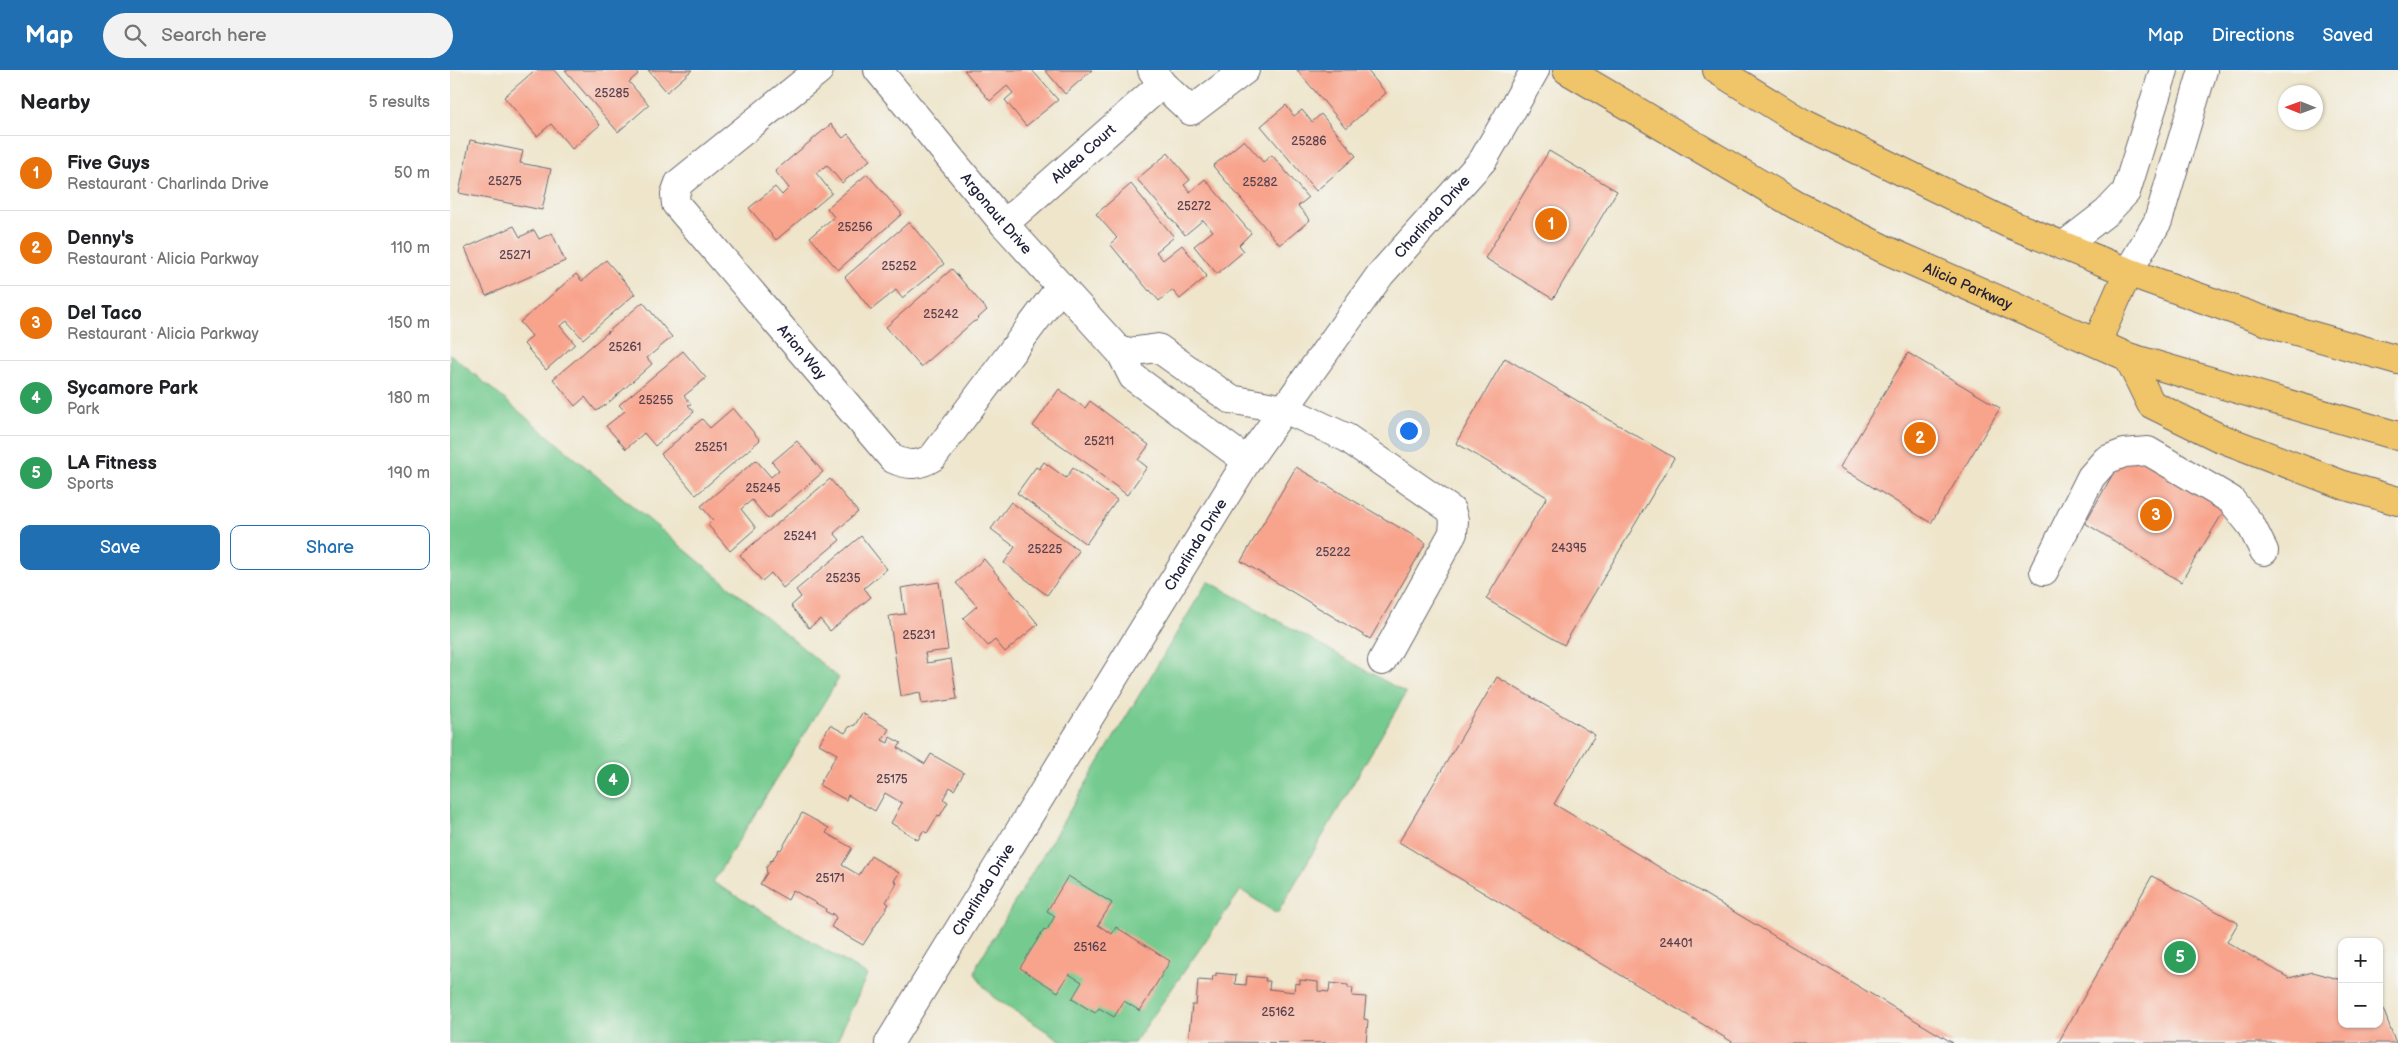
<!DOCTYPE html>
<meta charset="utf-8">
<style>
:root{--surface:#fff;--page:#f2f2f2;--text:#202124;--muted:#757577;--line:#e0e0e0;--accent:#1f6fb2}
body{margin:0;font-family:"Balsamiq Sans",sans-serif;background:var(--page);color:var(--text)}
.controls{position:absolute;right:15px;bottom:15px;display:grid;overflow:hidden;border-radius:10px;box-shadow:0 1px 4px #0004}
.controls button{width:45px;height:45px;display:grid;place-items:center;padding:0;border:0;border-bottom:1px solid var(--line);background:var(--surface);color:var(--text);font:25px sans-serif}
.compass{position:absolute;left:1828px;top:15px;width:45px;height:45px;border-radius:50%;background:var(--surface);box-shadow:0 1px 4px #0004;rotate:271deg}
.you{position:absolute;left:958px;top:360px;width:18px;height:18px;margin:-12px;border:4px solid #fff;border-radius:50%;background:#1a73e8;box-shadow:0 0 0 8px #1a73e833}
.badge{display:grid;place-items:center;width:32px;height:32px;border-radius:50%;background:var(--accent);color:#fff;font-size:16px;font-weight:700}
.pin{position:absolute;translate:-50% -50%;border:2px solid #fff;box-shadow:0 1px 5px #0006}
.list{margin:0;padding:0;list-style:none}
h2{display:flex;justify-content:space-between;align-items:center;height:65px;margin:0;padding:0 20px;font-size:21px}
h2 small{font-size:16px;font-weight:400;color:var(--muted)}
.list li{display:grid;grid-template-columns:32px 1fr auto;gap:15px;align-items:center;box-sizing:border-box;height:75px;padding:0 20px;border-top:1px solid var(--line)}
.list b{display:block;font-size:19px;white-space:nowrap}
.list p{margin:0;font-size:16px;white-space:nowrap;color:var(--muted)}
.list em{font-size:16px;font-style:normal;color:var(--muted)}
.actions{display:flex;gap:10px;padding:15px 20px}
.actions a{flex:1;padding:11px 0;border:1px solid var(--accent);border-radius:10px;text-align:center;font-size:18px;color:var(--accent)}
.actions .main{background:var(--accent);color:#fff}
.icon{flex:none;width:28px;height:28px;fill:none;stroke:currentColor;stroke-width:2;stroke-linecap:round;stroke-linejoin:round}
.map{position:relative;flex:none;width:1948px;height:973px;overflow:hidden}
header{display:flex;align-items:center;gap:30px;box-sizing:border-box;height:70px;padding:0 25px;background:var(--accent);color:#fff}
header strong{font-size:24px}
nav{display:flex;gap:28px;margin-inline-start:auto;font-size:18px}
.search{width:350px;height:45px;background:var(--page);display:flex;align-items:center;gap:12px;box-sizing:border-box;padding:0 18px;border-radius:28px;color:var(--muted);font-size:19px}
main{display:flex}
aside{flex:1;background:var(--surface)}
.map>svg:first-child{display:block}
.green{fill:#75cb8f;stroke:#4c7665}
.building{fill:#f8a48d}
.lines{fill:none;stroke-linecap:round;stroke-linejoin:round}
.minor-casing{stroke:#69666d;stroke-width:30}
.major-casing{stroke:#69666d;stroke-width:30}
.highway-casing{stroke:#69666d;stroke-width:30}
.minor{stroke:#fff;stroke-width:28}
.major{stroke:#f0c469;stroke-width:28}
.highway{stroke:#f0c469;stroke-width:28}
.labels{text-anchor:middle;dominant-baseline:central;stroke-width:4;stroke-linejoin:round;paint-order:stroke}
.number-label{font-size:12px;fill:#584250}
.street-label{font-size:15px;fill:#22223b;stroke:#f6f6f2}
</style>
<header>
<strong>Map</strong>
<div class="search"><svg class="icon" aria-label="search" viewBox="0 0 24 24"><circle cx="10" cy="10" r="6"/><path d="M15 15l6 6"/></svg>Search here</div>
<nav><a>Map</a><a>Directions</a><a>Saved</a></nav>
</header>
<main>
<aside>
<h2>Nearby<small>5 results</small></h2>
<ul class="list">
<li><span class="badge" style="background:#e8710a">1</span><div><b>Five Guys</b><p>Restaurant · Charlinda Drive</p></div><em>50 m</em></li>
<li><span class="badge" style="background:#e8710a">2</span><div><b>Denny's</b><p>Restaurant · Alicia Parkway</p></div><em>110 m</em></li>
<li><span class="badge" style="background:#e8710a">3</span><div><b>Del Taco</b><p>Restaurant · Alicia Parkway</p></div><em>150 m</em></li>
<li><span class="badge" style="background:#2e9e5b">4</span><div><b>Sycamore Park</b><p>Park</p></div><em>180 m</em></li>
<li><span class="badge" style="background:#2e9e5b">5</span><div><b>LA Fitness</b><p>Sports</p></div><em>190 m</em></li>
</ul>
<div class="actions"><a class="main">Save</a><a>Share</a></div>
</aside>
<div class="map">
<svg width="1948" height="973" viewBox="0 0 1948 973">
<rect width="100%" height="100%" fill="#f6f6f2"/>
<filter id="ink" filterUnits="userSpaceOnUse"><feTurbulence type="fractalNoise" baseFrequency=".02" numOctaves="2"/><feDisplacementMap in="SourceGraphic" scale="10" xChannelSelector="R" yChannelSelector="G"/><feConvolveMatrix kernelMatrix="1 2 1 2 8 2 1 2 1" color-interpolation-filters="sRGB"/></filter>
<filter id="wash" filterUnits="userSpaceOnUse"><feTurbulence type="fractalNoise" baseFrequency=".0096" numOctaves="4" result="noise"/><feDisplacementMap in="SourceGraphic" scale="20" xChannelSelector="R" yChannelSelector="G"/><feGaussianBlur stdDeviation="1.12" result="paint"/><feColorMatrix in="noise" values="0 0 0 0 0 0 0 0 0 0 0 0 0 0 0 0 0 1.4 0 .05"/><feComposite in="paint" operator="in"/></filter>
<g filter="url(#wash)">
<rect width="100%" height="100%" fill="#eee5cb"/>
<!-- green -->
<path class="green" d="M0,284L389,608L263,812L417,905L386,973H0Z
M758,511L956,623L827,844L791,820L684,973H615L543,927L531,913L525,903L528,893Z"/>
<g id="blocks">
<!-- building -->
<path class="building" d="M85,0H104L150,55L122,79L101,54L87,66L54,27Z
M115,0H185L188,4L179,12L199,35L168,62Z
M198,0H242L217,22Z
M514,0H582L608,30L576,56L555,30L563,23L557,16L540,31Z
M595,0H642L615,24Z
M847,0H917L936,23L896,58Z
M836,35L844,46L852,40L862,52L871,44L906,86L866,121L811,56Z
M381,54L393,68L398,64L420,90L392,113L377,95L366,103L382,123L326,170L299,138L325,117L332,125L339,118L325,101Z
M20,70L73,81L70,93L101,99L92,140L9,123Z
M794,70L813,92L822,85L858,128L848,136L860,150L830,175L763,96Z
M1099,81L1167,121L1103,229L1035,188Z
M718,83L740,110L734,115L740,122L755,109L801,163L789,175L794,181L767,204L744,176L763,161L753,150L735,165L687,109Z
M417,104L452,144L388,200L360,167L384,147L377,138Z
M681,114L724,167L706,182L713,190L732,175L757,206L730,229L722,220L709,231L700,220L699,221L660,174L667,168L646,144Z
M459,152L494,194L452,228L446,220L421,240L395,207Z
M64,156L70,167L84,160L89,169L102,163L115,191L36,226L15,178Z
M156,190L185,224L133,269L117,251L110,256L125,274L96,300L74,274L82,266L70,252L126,204L132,211Z
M502,199L537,240L527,249L528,250L523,252L471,297L436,257Z
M193,232L222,267L197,288L202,294L157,334L146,341L135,327L125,336L103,309Z
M233,281L256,308L234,326L241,334L238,335L244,342L205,376L194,363L176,379L156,356L175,341L169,335Z
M1458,283L1550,338L1481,453L1390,397Z
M1055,288L1224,388L1114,575L1036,529L1097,427L1006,373Z
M609,319L635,338L640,331L699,375L688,390L697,397L677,425L647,402L648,401L583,356Z
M283,338L310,370L246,425L211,384L252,349L260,358Z
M347,371L373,402L318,449L302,430L291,439L306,458L280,481L258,455L263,450L251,436L306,390L321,407L329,400L322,392Z
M1692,387L1777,436L1731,512L1635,453L1668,395Z
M594,392L616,408L623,398L667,430L636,474L567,423L586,397L589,399Z
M846,397L976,473L920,569L791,491Z
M380,409L408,442L384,463L390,470L333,518L321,503L312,511L290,485Z
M561,432L629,481L597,525L554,493L565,477L541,459Z
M411,466L437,499L414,518L421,527L380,561L370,549L359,558L341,536L351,527L346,520Z
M534,489L588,554L555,582L545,570L538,576L513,548L527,536L506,513Z
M489,512L498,580L475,583L477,593L501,589L507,629L472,634L470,622L451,626L439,546L455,544L451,518Z
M1047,607L1145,665L1104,734L1503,973H1284L949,772Z
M412,643L439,659L432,670L438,673L440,667L451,673L448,678L475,694L481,684L514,703L504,720L500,717L493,729L498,732L490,746L488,745L477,763L473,761L468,770L441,753L452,733L435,723L425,741L398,725L396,730L369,715L387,684L369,674L380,655L395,663L399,657L405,655Z
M352,743L379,758L376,763L402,778L392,795L409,805L421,786L449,803L444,811L447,813L436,832L439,834L413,875L381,857L386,848L383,843L382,845L375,841L376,839L343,820L338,830L310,814L317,803L316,798L321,790L322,791L329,779L331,780Z
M618,806L662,833L648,855L662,864L666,857L720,891L690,941L674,931L664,947L649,938L645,943L622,929L632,912L619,904L608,922L570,898L594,859L597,860L605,846L597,841Z
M1702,806L1788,853L1777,872L1839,908L1863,902L1892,910V954H1929V934L1932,936L1946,973H1608Z
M766,903L786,905L785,914L796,915L797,906L816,908L815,911H820L819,919L844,922L845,913L850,914V910L868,912V921L879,922L880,913L898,915V918H903L902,926L916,927L914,949L918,950L916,973L738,972L742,935H746L748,910L762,911L763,906H766Z"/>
</g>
</g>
<g filter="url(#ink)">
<use href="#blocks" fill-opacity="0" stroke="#69666d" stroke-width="1"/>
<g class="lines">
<!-- minor casing -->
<g class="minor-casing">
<g id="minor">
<path id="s1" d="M369,0L229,113L225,124L226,134L443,389C458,396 469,396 483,387L611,216"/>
<path id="s2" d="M428,0L554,154L671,283L683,307L797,391"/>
<path d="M702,0L712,14L741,41L795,0"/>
<path id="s3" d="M554,154L712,14"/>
<path d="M1613,176L1657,142L1676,122L1714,0"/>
<path d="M1678,202L1708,151L1753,0"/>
<path d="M671,283L708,278L780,329L835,339L897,368L1001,440L1004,450L1003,463L932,591"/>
<path d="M1594,501L1641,407L1656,390L1674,383L1698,381L1781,430L1801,455L1814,481"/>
<path id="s4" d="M439,973L797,391L930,205L1033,90L1085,0"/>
</g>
</g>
<!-- major casing -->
<g class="major-casing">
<g id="major">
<path id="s5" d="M1117,0L1346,135L1434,179L1678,287L1948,366"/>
<path d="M1267,0L1351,52L1555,152L1678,202L1832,257L1948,290"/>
<path d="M1647,272L1678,202"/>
</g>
</g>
<!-- highway casing -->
<g class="highway-casing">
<path id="highway" d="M1678,287L1701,334L1768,367L1896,416L1948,431"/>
</g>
<!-- minor -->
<use href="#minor" class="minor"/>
<!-- major -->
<use href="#major" class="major"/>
<!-- highway -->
<use href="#highway" class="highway"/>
</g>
</g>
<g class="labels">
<!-- number labels -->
<g class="number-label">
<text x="162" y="23">25285</text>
<text x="859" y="71">25286</text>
<text x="55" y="111">25275</text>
<text x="810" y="112">25282</text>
<text x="744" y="136">25272</text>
<text x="405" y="157">25256</text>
<text x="65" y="185">25271</text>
<text x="449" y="196">25252</text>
<text x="491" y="244">25242</text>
<text x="175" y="277">25261</text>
<text x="206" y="330">25255</text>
<text x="649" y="371">25211</text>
<text x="261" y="377">25251</text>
<text x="313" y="418">25245</text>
<text x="350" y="466">25241</text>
<text x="1119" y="478">24395</text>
<text x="595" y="479">25225</text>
<text x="883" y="482">25222</text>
<text x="393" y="508">25235</text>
<text x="469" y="565">25231</text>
<text x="442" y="709">25175</text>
<text x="380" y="808">25171</text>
<text x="1226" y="873">24401</text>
<text x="640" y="877">25162</text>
<text x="828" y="942">25162</text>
</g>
<!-- street labels -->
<g class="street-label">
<text stroke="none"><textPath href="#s3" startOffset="106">Aldea Court</textPath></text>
<text stroke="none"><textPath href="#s2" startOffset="186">Argonaut Drive</textPath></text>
<text stroke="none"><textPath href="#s4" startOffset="990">Charlinda Drive</textPath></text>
<text stroke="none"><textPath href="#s5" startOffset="456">Alicia Parkway</textPath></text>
<text stroke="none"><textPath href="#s1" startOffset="396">Arion Way</textPath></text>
<text stroke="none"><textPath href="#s4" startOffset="585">Charlinda Drive</textPath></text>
<text stroke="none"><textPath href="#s4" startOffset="180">Charlinda Drive</textPath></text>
</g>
</g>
</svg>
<div class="controls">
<button>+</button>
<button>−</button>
</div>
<svg class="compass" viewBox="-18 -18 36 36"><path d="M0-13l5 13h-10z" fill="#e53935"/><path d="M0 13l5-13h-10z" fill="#757577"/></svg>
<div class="you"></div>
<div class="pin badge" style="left:1101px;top:154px;background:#e8710a">1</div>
<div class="pin badge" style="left:1470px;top:368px;background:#e8710a">2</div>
<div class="pin badge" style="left:1706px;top:445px;background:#e8710a">3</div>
<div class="pin badge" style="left:163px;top:710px;background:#2e9e5b">4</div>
<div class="pin badge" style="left:1730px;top:887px;background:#2e9e5b">5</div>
</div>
</main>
